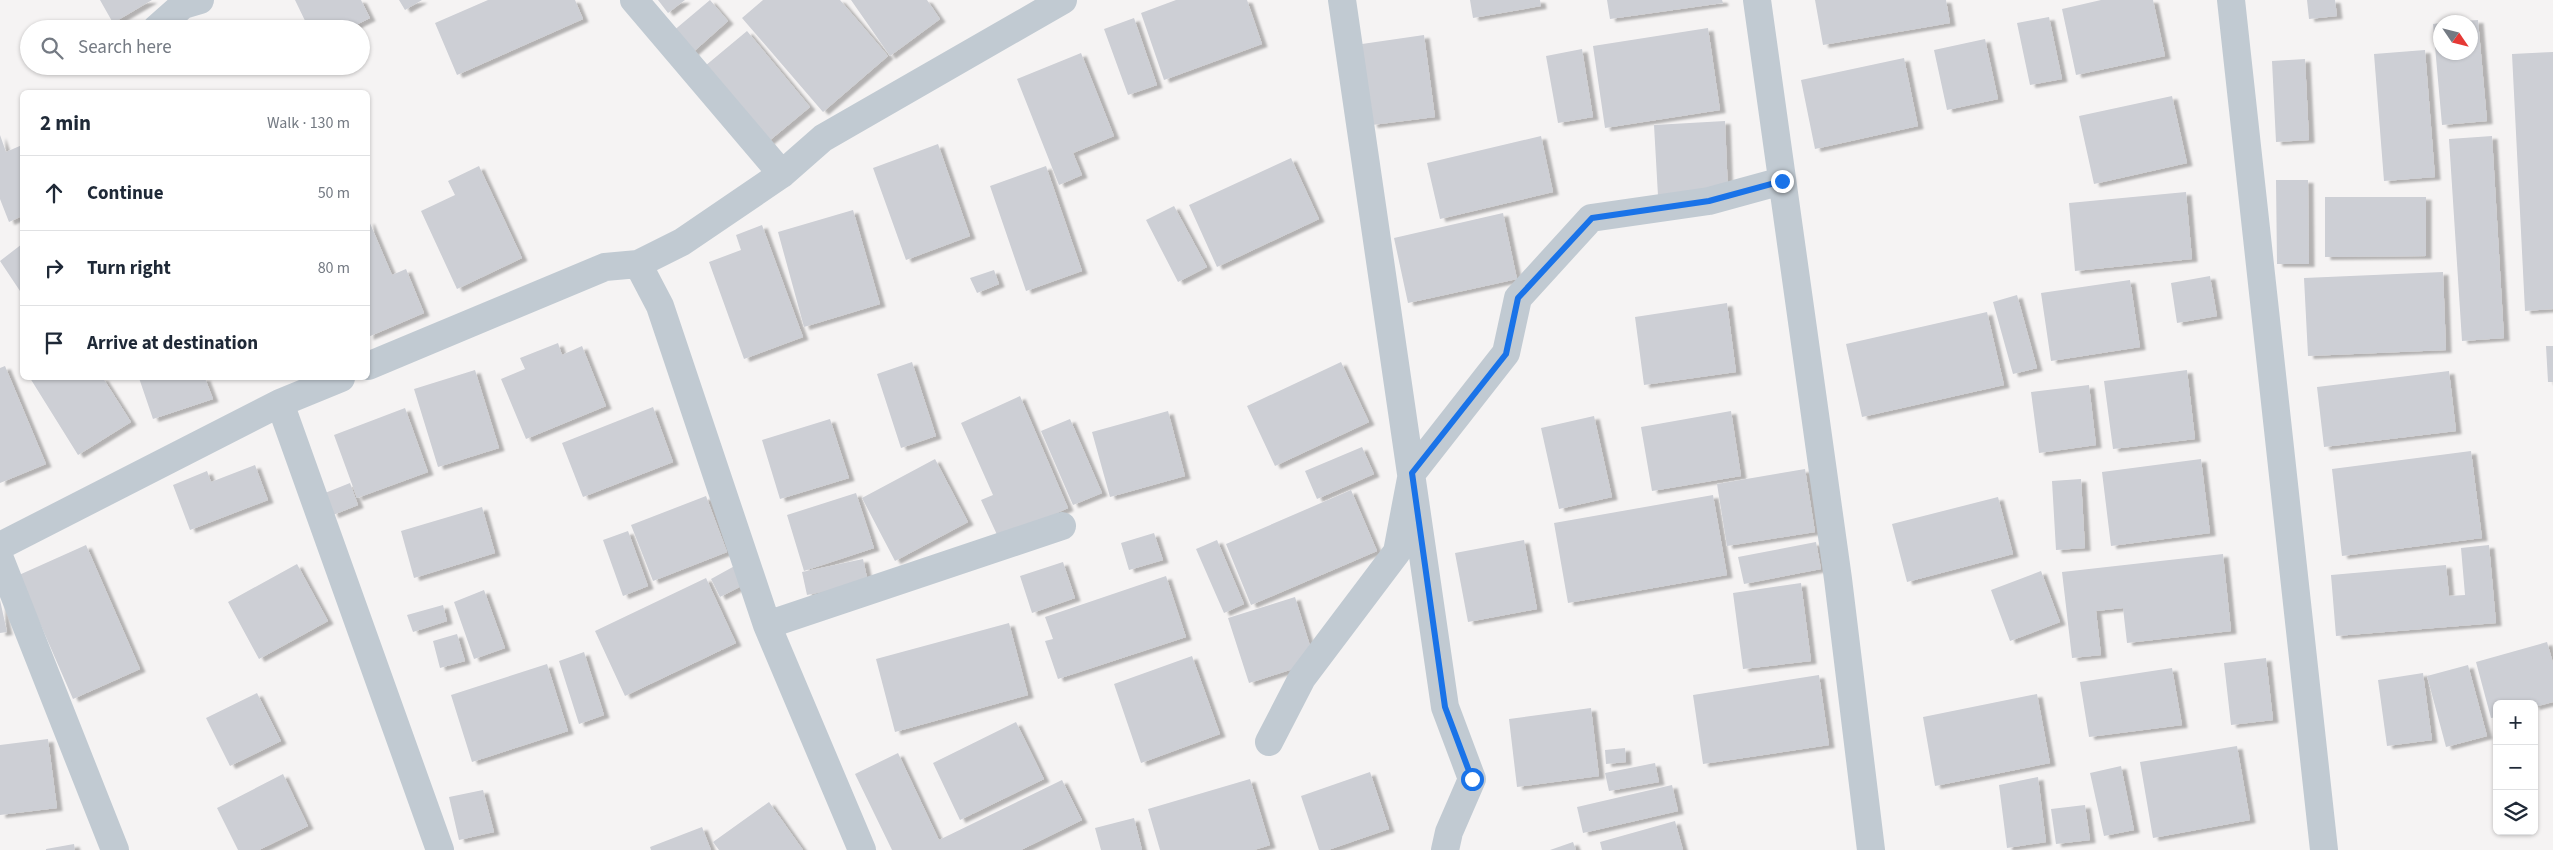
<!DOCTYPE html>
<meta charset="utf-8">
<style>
:root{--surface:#fff;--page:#f2f2f3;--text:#1f2937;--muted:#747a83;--line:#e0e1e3}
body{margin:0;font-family:"Source Sans 3",sans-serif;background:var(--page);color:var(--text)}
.controls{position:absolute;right:15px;bottom:15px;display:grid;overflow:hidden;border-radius:8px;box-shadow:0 1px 4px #0004}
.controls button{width:45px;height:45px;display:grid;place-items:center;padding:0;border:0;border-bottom:1px solid var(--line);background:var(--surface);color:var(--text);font:25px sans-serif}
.compass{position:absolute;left:2433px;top:15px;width:45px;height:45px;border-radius:50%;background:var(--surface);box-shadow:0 1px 4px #0004;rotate:125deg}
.stop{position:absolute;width:15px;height:15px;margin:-11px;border:4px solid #1a73e8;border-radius:50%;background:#fff}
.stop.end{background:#1a73e8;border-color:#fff;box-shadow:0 1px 5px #0008}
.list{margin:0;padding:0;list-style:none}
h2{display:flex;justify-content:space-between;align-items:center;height:65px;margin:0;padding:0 20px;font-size:21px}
h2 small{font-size:16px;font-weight:400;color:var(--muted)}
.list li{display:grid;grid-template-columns:32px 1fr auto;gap:15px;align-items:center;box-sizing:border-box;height:75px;padding:0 20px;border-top:1px solid var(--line)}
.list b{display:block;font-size:19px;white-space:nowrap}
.list em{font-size:16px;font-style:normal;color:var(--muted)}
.icon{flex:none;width:28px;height:28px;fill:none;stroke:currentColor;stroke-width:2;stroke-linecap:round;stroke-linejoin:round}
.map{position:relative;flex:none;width:2553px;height:850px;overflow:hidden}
.search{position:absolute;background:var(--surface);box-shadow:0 1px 4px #0004;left:20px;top:20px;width:350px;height:55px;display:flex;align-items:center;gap:12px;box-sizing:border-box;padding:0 18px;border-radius:28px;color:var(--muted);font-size:19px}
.panel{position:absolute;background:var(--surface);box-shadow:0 1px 4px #0004;left:20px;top:90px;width:350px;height:290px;border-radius:8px}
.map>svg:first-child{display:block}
.building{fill:#cdcfd5;filter:url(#shadow)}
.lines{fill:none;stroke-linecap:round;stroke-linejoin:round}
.street{stroke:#c1cad2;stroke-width:28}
.route{stroke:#1a73e8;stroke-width:6}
</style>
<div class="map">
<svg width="2553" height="850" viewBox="0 0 2553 850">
<defs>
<filter id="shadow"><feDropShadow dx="5.5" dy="3" stdDeviation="1" flood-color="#0004"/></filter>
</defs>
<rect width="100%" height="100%" fill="#f5f3f3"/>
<!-- building -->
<path class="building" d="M100,0H152L113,23Z
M295,0H361L370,18L348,29H309Z
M399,0H422L405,10Z
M488,0H575L583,19L457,75L435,23Z
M658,0H685L668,13Z
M710,0L728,21L691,54L672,32Z
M763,0H840L888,56L823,112L742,18Z
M851,0H927L940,19L890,56Z
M1176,0H1247L1262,44L1164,80L1141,13Z
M1470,0H1540L1541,6L1473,18Z
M1607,0H1722L1723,3L1610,19Z
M1815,0H1946L1950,23L1823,45Z
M2101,0H2153L2165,56L2076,75L2062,9Z
M2307,0H2335L2337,16L2309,19Z
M2049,17L2062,79L2030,85L2017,23Z
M1134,18L1157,85L1128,95L1104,29Z
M2478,20L2487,121L2442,125L2433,24L2440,23V52H2470V22L2461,21Z
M1708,28L1720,110L1605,128L1593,46Z
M747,31L810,107L763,146L699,71Z
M1424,35L1435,117L1372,125L1362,44Z
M1985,39L1998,99L1947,110L1934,50Z
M1582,49L1593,117L1558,123L1546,56Z
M2425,50L2435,177L2384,181L2374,54Z
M2553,52V309L2525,311L2512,54Z
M1081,53L1114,136L1073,153L1082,175L1059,185L1017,79Z
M1904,58L1918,126L1815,149L1801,80Z
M2305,59L2309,140L2276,142L2272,61Z
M2172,96L2187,163L2094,184L2079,116Z
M1725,121L1728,193L1658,196L1654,125Z
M0,135L6,152L22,145V216L9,222L0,199Z
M1541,136L1553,192L1440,219L1427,163Z
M2492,136L2504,338L2462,341L2449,139Z
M938,144L970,236L906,260L873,168Z
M1291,158L1319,219L1217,267L1189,205Z
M479,166L522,258L457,289L421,211L455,195L448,181Z
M1046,166L1082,271L1026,291L990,186Z
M2276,180H2308L2309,264H2277Z
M2186,192L2192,259L2075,271L2069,203Z
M2325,197H2426V256L2325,257Z
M1174,206L1207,267L1178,282L1146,220Z
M853,210L880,304L804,327L778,232Z
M1503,213L1517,279L1408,303L1394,238Z
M368,221H369L392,275L406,269L424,313L368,337Z
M762,225L803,337L744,359L709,262L741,250L736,235Z
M22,244V294L0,261Z
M994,270L999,284L977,293L970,278Z
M2443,272L2446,350L2308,356L2304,278Z
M2210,276L2217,316L2177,323L2171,283Z
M2130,280L2140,347L2051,361L2041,293Z
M2017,295L2037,368L2013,374L1993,302Z
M1727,303L1736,372L1644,385L1635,317Z
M1987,312L2004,385L1862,417L1846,344Z
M558,343L562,355L582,346L606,406L526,439L501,379L525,369L520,358Z
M2546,346H2553V382H2548Z
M912,362L936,436L901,448L877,374Z
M1341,362L1369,422L1275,466L1247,406Z
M5,366L46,464L0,483V368Z
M475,370L499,448L438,467L414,389Z
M2187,370L2195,439L2113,449L2104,381Z
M2449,371L2456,431L2324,447L2317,387Z
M30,378H103L131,422L78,455Z
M139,378H205L213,399L153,419Z
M2089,385L2096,445L2039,453L2031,392Z
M1020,396L1068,508L999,539L981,500L993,495L961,423Z
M653,407L673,462L583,497L562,443Z
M405,408L428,472L357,498L334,435Z
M1168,411L1185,476L1110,497L1092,432Z
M1731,411L1741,476L1652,491L1641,427Z
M1594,416L1612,497L1559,509L1541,428Z
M830,419L849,478L780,499L762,440Z
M1070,419L1102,493L1073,505L1041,431Z
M1362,447L1374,474L1317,499L1305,471Z
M2471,451L2482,538L2342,556L2332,469Z
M935,459L968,522L895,561L862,498Z
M2201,459L2210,533L2111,546L2102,472Z
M255,465L268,500L190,530L173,485L207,471L211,482Z
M1805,469L1815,532L1727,546L1717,484Z
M2081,479L2085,548L2056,550L2052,481Z
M350,483L358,505L333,515L325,493Z
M1351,490L1377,551L1251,605L1226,544Z
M856,493L874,548L804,571L787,515Z
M1713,495L1727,575L1568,603L1554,523Z
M706,496L727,552L653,581L631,525Z
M1998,497L2013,554L1907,582L1892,524Z
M482,507L495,553L414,578L401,531Z
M628,531L648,586L623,596L603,540Z
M1154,533L1163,560L1129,570L1121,543Z
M1217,540L1244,604L1224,613L1196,549Z
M1524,540L1537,609L1468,622L1455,553Z
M1816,542L1821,569L1744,584L1738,557Z
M86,545L140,669L73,699L19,575Z
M2489,545L2496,623L2336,636L2331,575L2446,565L2449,596L2465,595L2461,548Z
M2223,554L2231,631L2127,643L2123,608L2096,611L2101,655L2072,658L2062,572Z
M863,559L868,582L807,595L802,572Z
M1063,562L1075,598L1032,613L1020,576Z
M740,563L749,582L720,597L711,579Z
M297,564L328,621L259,659L228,602Z
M2041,571L2060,622L2010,641L1991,590Z
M1166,576L1186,637L1058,679L1045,641L1053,639L1045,617Z
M706,578L736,643L625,696L595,631Z
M1801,583L1811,661L1743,669L1733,593Z
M484,590L505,648L474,659L454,602Z
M1295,597L1315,662L1249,683L1228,618Z
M0,600L7,632L0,633Z
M443,605L447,621L413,632L407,615Z
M1009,623L1028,695L895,732L876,659Z
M457,634L465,661L440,668L433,641Z
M2547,642L2553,663V702L2534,707V704H2497V717L2491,718L2476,662Z
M584,652L604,715L579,724L559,661Z
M1192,656L1220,734L1141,763L1114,684Z
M2266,658L2273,720L2231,725L2224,663Z
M547,664L568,731L472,762L451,695Z
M2468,665L2487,736L2446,747L2427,676Z
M2172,668L2182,725L2089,737L2080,682Z
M2423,673L2432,740L2387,746L2378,680Z
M1819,675L1829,745L1703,764L1693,695Z
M257,693L281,741L230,766L206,718Z
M2037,694L2050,763L1935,786L1923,717Z
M1591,708L1599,776L1517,787L1509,719Z
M1016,722L1044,779L960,820L933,763Z
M48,739L57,808L0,815V745Z
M2237,746L2250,820L2153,838L2140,762Z
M1625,748L1626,762L1606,764L1605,750Z
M898,753L939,840L1062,780L1082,820L1021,850H892L855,774Z
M1655,763L1659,782L1609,791L1605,773Z
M2121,766L2134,830L2104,836L2090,773Z
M1370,772L1389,829L1328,850H1319L1301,796Z
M283,774L308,826L259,850H238L217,808Z
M2038,777L2046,842L2007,848L1999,785Z
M1250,779L1270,845L1254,850H1160L1148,809Z
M1672,785L1678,811L1583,833L1577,807Z
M483,790L494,832L459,840L449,797Z
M769,802L803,850H719L713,842Z
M2085,805L2090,840L2056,844L2051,809Z
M1134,818L1142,850H1101L1095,828Z
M1675,821L1683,850H1602L1600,842Z
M702,827L711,850H651L650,847Z
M1573,842L1576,850H1550Z
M74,844L75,850H46V849Z"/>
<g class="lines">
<!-- street -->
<path class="street" d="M634,0L782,174
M1342,0L1445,707L1472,779L1449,832L1445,850
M1757,0L1838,579L1871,850
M2231,0L2324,850
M156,29L183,5L200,0
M638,264L660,306L767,625L862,850
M368,366L605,267L638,264L682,242L782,174L823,138L1063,0
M280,403L440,850
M0,546L280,403L341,378
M0,559L115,850
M767,625L1062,526
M1269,742L1302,678L1397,552L1412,473L1506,353L1518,298L1591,218L1709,201L1782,181"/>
</g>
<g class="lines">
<!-- route -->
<path class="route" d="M1472,779L1445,707L1412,473L1506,354L1518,298L1592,218L1709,201L1782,181"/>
</g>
</svg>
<div class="controls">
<button>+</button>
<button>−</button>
<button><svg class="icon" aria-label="layers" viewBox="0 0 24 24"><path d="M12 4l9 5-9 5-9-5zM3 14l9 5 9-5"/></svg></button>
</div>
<svg class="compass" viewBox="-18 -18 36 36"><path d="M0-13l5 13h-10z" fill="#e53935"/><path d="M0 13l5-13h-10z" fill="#747a83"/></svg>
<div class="stop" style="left:1472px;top:779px"></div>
<div class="stop end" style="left:1782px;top:181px"></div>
<div class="search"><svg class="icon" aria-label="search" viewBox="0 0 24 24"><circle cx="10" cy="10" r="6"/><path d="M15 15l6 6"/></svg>Search here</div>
<section class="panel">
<h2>2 min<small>Walk · 130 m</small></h2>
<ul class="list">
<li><svg class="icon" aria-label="ahead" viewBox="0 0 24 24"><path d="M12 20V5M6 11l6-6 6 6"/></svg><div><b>Continue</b></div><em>50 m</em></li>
<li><svg class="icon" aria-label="right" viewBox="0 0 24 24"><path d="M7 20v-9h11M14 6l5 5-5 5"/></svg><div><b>Turn right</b></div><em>80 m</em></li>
<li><svg class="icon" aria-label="arrive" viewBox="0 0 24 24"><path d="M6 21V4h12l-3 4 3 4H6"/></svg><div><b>Arrive at destination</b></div></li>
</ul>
</section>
</div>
